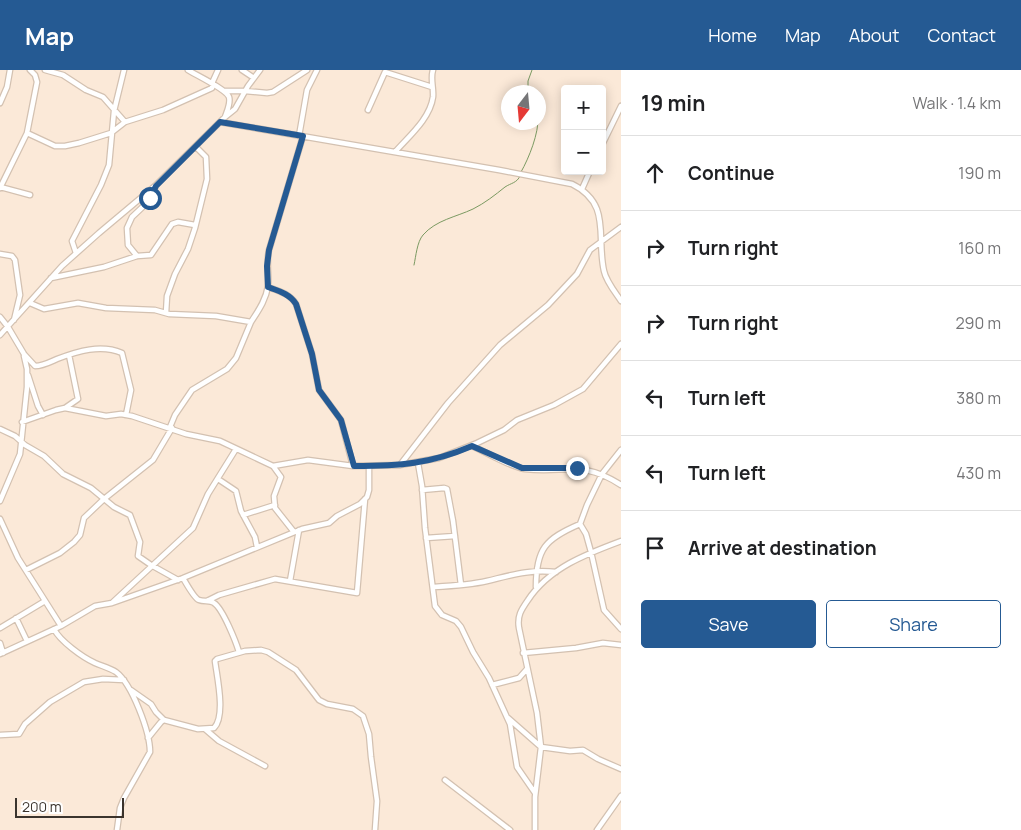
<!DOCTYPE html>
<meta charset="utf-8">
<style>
:root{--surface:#fff;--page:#f6f6f6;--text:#202124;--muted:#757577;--line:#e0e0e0;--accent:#255a93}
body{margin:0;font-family:Manrope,sans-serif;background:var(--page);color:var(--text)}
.controls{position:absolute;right:15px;top:15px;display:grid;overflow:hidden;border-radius:5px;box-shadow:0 2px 12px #0003}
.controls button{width:45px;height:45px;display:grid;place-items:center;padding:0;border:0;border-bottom:1px solid var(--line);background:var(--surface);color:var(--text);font:25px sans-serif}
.compass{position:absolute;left:501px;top:15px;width:45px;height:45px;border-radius:50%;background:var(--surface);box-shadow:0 2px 12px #0003;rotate:196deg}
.scale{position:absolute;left:15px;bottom:12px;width:109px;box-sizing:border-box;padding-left:5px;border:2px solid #3b342d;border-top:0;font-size:14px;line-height:18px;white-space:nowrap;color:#3b342d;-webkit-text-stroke:4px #fff;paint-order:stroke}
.stop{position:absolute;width:15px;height:15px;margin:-11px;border:4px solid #255a93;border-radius:50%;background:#fff}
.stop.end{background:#255a93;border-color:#fff;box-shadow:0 1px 5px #0008}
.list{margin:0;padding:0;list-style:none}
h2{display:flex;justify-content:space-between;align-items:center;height:65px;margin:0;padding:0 20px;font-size:21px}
h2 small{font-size:16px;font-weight:400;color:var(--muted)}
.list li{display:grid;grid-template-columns:32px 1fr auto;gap:15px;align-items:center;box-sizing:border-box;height:75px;padding:0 20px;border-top:1px solid var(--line)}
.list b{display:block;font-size:19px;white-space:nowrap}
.list em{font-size:16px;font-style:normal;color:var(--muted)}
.actions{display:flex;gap:10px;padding:15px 20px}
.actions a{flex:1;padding:11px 0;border:1px solid var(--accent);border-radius:5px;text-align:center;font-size:18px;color:var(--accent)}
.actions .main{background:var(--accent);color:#fff}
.icon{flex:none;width:28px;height:28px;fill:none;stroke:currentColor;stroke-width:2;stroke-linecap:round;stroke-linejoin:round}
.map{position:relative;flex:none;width:621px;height:760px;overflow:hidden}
header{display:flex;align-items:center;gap:30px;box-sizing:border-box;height:70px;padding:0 25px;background:var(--accent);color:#fff}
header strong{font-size:24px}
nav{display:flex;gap:28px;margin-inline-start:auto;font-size:18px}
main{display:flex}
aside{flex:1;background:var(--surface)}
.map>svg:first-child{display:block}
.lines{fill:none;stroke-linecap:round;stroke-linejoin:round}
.stream{stroke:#7b9a62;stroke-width:1}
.minor-casing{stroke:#d3c1b1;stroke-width:7}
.minor{stroke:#fff;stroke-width:4.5}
.route{stroke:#255a93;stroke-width:6}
</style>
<header>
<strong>Map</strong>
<nav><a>Home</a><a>Map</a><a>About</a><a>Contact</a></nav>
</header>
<main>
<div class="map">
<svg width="621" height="760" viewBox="0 0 621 760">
<rect width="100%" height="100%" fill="#fbe9d8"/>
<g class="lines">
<!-- stream -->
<path class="stream" d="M528,22V11L532,0
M521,102C529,88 539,63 538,47
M414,195C416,186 417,172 423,165C436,150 456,147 473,139C485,133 495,125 505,117C511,113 517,113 520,106"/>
<!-- minor casing -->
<g class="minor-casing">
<path id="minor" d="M45,0L63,5L86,20L103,27L125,52
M188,0C196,5 226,19 229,27C231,33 227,41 225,47
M242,0L254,8
M224,21H245L267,23L273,22L307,0
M0,33L7,17L10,0
M368,40L385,2L432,17
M220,52L499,100L572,114C612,134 596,166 604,201C606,211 615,222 621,231
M27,63L55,76H65L79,73L111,63L125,52L163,40L212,18L213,11L218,0
M299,66L307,20L317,0
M602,75L621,36
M395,82C408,67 430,49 433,27C434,18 430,9 433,0
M0,117L30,125
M0,118L27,63L37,12L35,5L30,0
M582,119L590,101
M76,183L72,171L101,115L109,95L114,41L124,0
M0,184L12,186L15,190L20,225L14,250
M137,186L128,175L127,158L132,147L149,131L155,118
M51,208L104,197L137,186L151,185L172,154L178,152L195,155
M268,217C279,221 290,224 296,234L312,284L319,320L341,350L353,396
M30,233L44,239L78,233L106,238L155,240L169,244L216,246L251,252L236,288L227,299L192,320L175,345L170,357
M166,243L167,226L175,204L188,179L195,158L207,109L206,87L196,77
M0,247L8,257L24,284L35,296C43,296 50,292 57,289C78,281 101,274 122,283L131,320L126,345
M251,252C258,241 266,230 268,216C269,204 266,193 269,180L303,66
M0,265L62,196L99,163L155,116L225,47L235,39L248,16L260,0
M28,305L38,336L43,345
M65,338L78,329L69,285
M22,352L56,340L65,338L106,346L121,344L132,346L186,364L220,371L273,396L281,407L274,426L275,438L294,462
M0,359L15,366L25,375L44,386L63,404L91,418L114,437L130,445L140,472L138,486L151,495L178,510
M472,376C486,382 510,397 525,399C565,404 581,389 621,415
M621,380L602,404L587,435L580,454L586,464L591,482L604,540L621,559
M418,393L422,416L425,458L435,536L442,545L456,551L461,557L473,582L489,608L510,654L517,697L535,723
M400,395L448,333L500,275L548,235L577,204L590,180L621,157
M273,396L308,390L353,396L400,395L439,388L477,373L504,360L517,350L554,335L583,319L621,274
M218,409L236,421L241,441L255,467L257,477
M422,420L444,418L447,419L453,451L461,515
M0,431L20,384L27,317V299L24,286
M243,445L275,435
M0,449L18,488L61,556
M426,468L455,466
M26,500L60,483L74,472L80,465L84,448L104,429L153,390L172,358
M183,508C186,513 194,528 199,530C204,532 210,530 214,533C223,539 236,572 239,582
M290,511L299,460
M433,517C451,516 470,515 487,511C512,505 530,499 556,502
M536,517C536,479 545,469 580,454
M207,531L219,525L275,509L357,523L365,429
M113,532L193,458L208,424L236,379
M16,548L27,571
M0,558L45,531
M54,559C60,571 82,587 95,593C102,596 110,598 116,602C132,614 150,662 150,682L124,728L120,738L117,760
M0,573L3,583
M523,583L576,578L603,573L621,575
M0,584L61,556L95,536L112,533L183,508L302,459L329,453L337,446L360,434L367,427L369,420V396
M492,615L519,608L527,599
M131,620L151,634L156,642L164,650
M508,648L541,677L570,681L583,680L598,689L621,699
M205,659L219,671L265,696
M0,665L19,664L25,654L50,632L84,612L103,609L124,610
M148,668L161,652L164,650L198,659L214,658C226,646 217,607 215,591L217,589L245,581L261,580L268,582L296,600L319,630L327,634L353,639L363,646L369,664L371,687L377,731L375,760
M445,710L510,760
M535,760V727L541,677L537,643L519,558C517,546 521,540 528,530C549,498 586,484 621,471
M597,760L621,726"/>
</g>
<!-- minor -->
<use href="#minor" class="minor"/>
</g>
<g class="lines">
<!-- route -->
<path class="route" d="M150,128L156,116L220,52L303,66L269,180L267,196L268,217C279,221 290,224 296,234L312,284L319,320L341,350L354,396C399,396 430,394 472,376L522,398H577"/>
</g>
</svg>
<div class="controls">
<button>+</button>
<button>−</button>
</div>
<svg class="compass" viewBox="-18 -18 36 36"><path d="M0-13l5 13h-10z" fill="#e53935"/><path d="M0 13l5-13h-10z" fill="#757577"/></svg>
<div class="scale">200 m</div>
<div class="stop" style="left:150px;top:128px"></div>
<div class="stop end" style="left:577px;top:398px"></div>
</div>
<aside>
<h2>19 min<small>Walk · 1.4 km</small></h2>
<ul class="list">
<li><svg class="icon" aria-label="ahead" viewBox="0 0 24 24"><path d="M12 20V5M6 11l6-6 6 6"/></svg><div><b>Continue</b></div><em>190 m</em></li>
<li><svg class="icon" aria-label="right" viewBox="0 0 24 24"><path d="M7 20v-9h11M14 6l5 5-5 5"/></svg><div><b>Turn right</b></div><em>160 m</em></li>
<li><svg class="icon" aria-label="right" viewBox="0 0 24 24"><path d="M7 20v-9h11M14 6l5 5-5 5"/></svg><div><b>Turn right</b></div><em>290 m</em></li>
<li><svg class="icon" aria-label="left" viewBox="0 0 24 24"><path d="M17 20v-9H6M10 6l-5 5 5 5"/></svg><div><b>Turn left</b></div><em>380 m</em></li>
<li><svg class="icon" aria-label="left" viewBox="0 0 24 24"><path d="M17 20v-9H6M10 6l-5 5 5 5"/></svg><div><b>Turn left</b></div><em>430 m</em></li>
<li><svg class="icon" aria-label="arrive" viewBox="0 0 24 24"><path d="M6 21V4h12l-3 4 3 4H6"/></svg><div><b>Arrive at destination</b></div></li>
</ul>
<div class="actions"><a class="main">Save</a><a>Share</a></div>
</aside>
</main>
